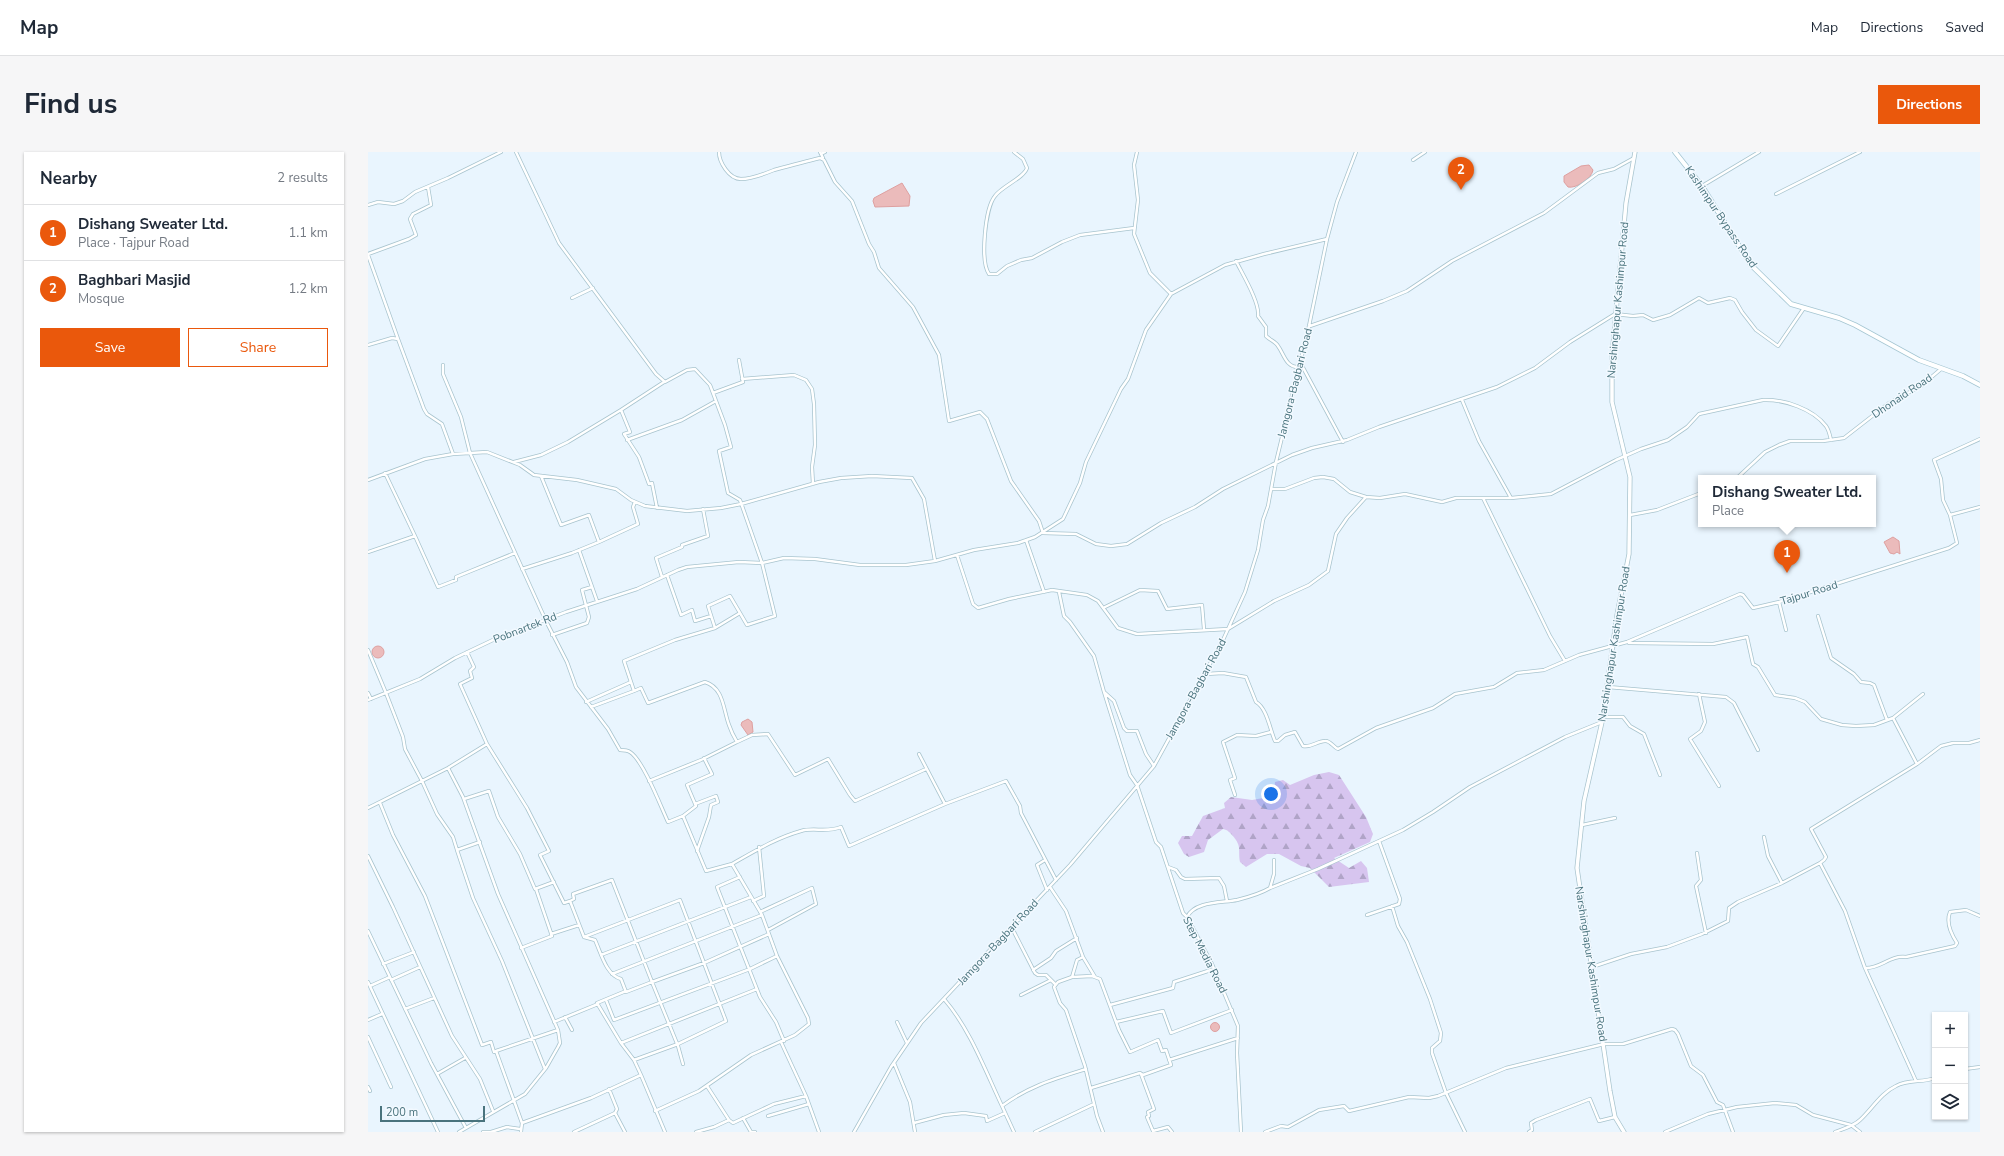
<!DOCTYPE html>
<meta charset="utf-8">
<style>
:root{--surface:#fff;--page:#f6f6f7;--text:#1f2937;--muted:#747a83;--line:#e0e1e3;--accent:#ea580c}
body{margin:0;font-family:"Nunito Sans",sans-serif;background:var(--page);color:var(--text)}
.controls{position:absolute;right:12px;bottom:12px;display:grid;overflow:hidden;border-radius:0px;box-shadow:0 1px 3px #0004}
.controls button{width:36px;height:36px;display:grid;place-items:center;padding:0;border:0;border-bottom:1px solid var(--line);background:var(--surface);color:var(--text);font:20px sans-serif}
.scale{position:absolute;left:12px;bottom:10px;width:105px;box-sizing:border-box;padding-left:4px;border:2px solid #49737d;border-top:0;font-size:11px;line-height:14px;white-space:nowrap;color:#49737d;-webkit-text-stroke:3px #f2f9ff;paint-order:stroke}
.you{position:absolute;left:903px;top:642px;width:14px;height:14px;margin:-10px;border:3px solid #fff;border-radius:50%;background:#1a73e8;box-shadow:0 0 0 6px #1a73e833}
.badge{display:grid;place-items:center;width:26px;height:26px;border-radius:50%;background:var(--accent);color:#fff;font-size:13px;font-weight:700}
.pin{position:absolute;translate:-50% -33px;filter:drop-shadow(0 1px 2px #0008)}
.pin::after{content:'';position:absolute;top:21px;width:14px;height:12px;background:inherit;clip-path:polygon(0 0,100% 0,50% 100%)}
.popup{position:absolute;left:1330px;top:323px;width:178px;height:52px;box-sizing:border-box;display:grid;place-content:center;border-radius:0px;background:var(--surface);filter:drop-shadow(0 1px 3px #0005);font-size:13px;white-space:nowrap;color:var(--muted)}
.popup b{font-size:15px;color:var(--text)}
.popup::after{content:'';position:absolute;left:50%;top:100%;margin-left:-8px;border:8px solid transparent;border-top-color:var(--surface)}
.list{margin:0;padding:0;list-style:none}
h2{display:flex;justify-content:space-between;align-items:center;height:52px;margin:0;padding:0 16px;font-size:17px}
h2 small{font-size:13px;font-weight:400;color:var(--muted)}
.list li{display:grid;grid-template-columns:26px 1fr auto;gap:12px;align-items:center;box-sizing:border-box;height:56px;padding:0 16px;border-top:1px solid var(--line)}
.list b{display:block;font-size:15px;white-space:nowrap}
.list p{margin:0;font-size:13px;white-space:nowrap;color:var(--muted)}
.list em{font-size:13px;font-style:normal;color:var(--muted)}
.actions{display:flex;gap:8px;padding:12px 16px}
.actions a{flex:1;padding:9px 0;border:1px solid var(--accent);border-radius:0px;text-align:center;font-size:14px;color:var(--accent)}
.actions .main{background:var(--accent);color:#fff}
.icon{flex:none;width:22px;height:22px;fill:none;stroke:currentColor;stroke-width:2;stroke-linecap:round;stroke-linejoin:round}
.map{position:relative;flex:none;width:1612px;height:980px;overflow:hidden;border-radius:0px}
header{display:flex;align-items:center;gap:24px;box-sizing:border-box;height:56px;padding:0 20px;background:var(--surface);border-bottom:1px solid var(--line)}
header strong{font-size:19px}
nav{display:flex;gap:22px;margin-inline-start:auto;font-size:14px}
.intro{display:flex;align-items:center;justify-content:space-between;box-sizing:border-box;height:96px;padding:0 24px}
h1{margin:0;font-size:28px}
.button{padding:10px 18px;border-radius:0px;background:var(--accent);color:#fff;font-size:14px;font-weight:700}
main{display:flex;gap:24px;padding:0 24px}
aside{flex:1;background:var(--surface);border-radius:0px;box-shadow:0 1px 3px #0004}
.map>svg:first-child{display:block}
.forest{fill:url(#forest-firs)}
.water{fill:#ebbbbb;stroke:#dea0a0}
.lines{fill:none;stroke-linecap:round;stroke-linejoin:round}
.minor-casing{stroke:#a8c4ce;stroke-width:4}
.tertiary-casing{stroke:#a8c4ce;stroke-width:5}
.secondary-casing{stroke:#a5c6d2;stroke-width:5.5}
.minor{stroke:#fff;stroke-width:2.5}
.tertiary{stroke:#fff;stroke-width:3.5}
.secondary{stroke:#fff;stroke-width:4}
.labels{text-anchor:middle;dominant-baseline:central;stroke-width:3;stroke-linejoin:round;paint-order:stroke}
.street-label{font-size:11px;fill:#49737d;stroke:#f2f9ff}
</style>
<header>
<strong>Map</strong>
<nav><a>Map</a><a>Directions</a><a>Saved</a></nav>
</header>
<div class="intro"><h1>Find us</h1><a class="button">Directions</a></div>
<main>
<aside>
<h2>Nearby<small>2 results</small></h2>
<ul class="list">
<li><span class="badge">1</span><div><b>Dishang Sweater Ltd.</b><p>Place · Tajpur Road</p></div><em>1.1 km</em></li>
<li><span class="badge">2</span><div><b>Baghbari Masjid</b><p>Mosque</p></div><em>1.2 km</em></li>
</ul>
<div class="actions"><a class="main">Save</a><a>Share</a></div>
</aside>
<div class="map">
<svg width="1612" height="980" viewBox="0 0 1612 980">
<defs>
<pattern id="forest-firs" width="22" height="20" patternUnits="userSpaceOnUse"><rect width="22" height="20" fill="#d7c5ef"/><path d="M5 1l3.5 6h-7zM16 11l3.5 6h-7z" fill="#b0a4c7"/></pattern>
</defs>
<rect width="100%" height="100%" fill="#e9f5fe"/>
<!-- forest -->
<path class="forest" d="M961,620L971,623L998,665L1005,682L1002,690L966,706L981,716L993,709L999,716L1001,730L961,735L942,716L933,714L911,702H899L878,715L872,710C870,697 874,695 865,684C861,680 860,678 855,677L840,688L836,700L821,705L816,702L810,691L814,684H824L835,664L857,656L856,651L863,645L884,648L901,645L906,639L907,630L915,628L922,633L946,623Z"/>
<!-- water -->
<path class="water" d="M1221,13L1225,18C1224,26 1208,37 1200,35L1196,30V24L1213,14Z
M534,31L542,44L541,54L507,55L505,49L506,46Z
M1525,385L1531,389L1532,402L1529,400L1526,402L1522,401L1516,390Z
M4 500a6 6 0 1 1 12 0a6 6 0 1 1-12 0Z
M380,567L384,570L385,580L380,583L373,573L374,570Z
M842.5 875a4.5 4.5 0 1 1 9 0a4.5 4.5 0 1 1-9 0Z"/>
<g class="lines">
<!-- minor casing -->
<g class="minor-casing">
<path id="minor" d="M351,0C351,10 361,27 373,27C384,27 396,22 406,18C421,14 436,10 452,6L456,8L467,30L484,49L501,92L506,100L511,116L545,155L571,203L581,269L612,260L619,267L643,329L671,369L675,381L708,382L728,392L743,394L759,392L793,371L827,355L855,337L924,303L944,296L979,288L1011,275L1129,235L1167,216L1202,190L1247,162L1265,164L1275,163L1285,168L1302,163L1331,146L1340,151L1362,146L1367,148L1374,160L1388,178L1410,194L1436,156
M452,0L455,6
M646,0L655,7L659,16C656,26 634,34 627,44C617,56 612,109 621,122H629L639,114L653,108L664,106L694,90L712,83L766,76
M769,0L766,13L770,48L766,82L782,121L803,142
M453,2L457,0
M1045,8L1057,0
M1334,34L1391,0
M1408,42L1492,0
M0,53L10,50L26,52L35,49L47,40L80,26L133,0
M0,102L41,87L48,83L42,67L45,62L63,53L60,35
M0,103L30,187
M868,109C875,123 892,151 890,164L898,175V184C902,188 908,190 910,194C916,202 918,216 931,215
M204,146L225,136
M942,174L1015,149L1039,139L1084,109L1176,61L1230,21L1246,17L1266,6
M0,193L24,186L30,187L56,257L59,262L74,272L85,302
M932,210L975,290
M75,213V222L93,265L102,301L178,469L199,510L208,535L240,577L252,598C255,598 259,598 262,600C275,608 293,655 300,670L315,664L338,719L364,712L394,763L409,804L440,866L441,872L427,883L383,903L331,939L287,959
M374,227L426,223L438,228L444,237L446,252L447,293L444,315L445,332
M345,241L375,230L371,208
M1094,248L1111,289L1143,346
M253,258L296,230
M259,288L314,268L348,249
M146,310L173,303L200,290L253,258L262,280L256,282L271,305L281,332L284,331L289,356
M173,324L193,373L221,363L231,390L270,372L265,355L267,350
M1369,326L1397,300L1411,293L1422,289H1455L1476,286L1521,251L1553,234L1573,217
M0,328L57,307L85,302L119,300L152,313L166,323L209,328L248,337L263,348L277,354L319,359L353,356L373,352L451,330L473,326L504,324L544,326L556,347L567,409
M903,337H917L946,326L955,325L966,327L982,340L998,345L1012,346L1037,342L1074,350L1088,346H1143L1183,342L1248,308L1273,297L1300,288L1319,275L1331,262L1395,248C1416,247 1445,257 1458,274C1461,278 1462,284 1463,288
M1115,346L1182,484L1197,509
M1262,363L1289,358L1333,341
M1582,363L1575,348L1573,327L1566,308L1612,287
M47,384L70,435L88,428V425L147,401
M658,388L676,440
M211,398L229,449
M0,400L47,384L17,321
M589,403L605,452L610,456L641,447L684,438L719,443L730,449L750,476L769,482L860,477L906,449L941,433L960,419L968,382L979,366L998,345
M154,417L204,401L231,390
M299,423L313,463L324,458L327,469L343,464
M294,425L288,406L314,395V393L340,384L335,357
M691,440L696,464L702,470L726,504L736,540L746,549L756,576L759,579H769L778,602L786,614
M1411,450L1418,478
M735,456L772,438L790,439L799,457L834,453L836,477
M1450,464L1463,506L1486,522L1493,530L1502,531L1506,533L1519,568
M347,476L340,454L362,444L372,461
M184,483L219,471L221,465L214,438L224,435
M1261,491L1345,492L1379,485L1385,512L1390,515L1407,543L1427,546L1437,550L1453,567L1474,573L1488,574L1506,573L1525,566L1555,542
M0,498L18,541
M99,500L106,515L102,519L104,526L92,532L119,592
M838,522L855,521L878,525L888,550C899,556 902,578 907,589H910L917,583L927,580L935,594C943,596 949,589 957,589C962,588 965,595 970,597L1008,576L1065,556L1087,542L1126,535L1149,521L1176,518L1211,503L1259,490L1372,442L1375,443L1385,456L1411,450L1581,396L1589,391L1582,363L1612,355
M263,530L266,539L273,536L280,551L337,530C356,536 355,557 361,573C363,579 366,585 369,590L333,608L281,629
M1240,535L1358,545L1366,551L1390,598
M736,540L762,623L769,633L788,690L793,695L815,761L819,765L844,812L870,874L869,901L873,980
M0,541L3,547
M18,541L35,585L37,597L54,629L69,662L85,685L89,698L112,690
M1331,542L1337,570L1333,579L1322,587L1351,634
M0,548L52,527L87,506L127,487L198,460L269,437L310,418L319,415L371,410L394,411L372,348L360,341L351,299L363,295L357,273L342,233L327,217L319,218L297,230L288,222L191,91L148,0
M218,550L263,530L256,509L307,488L347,476L372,461L379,473L407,464L394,411L416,406L447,407L492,413H538L567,409L606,398L650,391L667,385L695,367L712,331L718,310L753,237L760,227L778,178L803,142L857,113L896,102L959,87
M223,555L266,539
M1235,565H1255L1262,574L1276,582L1292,623
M1525,566L1549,612
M369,590L384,583L400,582L427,623L460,607L482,643L487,649L558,617
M551,602L577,652L638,629L652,654L653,661L688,728
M80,616L95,645L130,742L190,878L192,891L190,895L178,916L157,942L91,980
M867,643L862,628L867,626L855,590L869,583L888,584L903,580
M96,647L121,639L130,665L152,702L167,737L186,730
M12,651L25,683L57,744L114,893L123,890L126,900L128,899
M327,652L348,644L350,650L343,653L341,665L329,699
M0,656L80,616L119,592L159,656
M159,656L181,699L172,703L196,751L202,749L216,785L227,788C233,801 238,823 253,827L258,840L284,830L310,894L315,912
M315,664L328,654L319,633L344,622L336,606
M1214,673L1247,666
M1396,685L1400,704L1414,731
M89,698L105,746L134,809L177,917
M1329,701L1333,728L1328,734L1338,781
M0,704L25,755L84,884L112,927L125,959
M677,708L669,713L679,738
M364,712C387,699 408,686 433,679C446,675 458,681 473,675L481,694L577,652
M800,715L808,718L813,725L817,727L851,726L856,734L859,749
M372,725L349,735L392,845L408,870L416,889
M682,735L698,759L715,805L709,808L704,825L690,830L686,835L692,851L698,858L717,914L729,964L735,980
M902,736L950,717L1035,678L1065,660L1102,635L1197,585L1234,570
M202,749L206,747L205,742L244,728L284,830L336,811L401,782
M385,749L396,744L391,695
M1024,754L1030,774L1039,790L1062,847L1073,881L1072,889L1064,896V901L1078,941L1097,980
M392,760L444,736L448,752L400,778
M999,763L1031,752L1032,747L1011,689
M819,765C827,749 854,751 869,748C881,745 892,742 902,736L906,722V708
M644,776L667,821L670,823H678L687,832
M0,779L63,911L98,976
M183,782L211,773
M216,785L312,748L358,869L310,892L266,908
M153,796L184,784L168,737
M233,803L383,745
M715,805L727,825
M15,812L46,800
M1224,815L1263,802L1299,795L1334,782L1360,769L1361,756L1370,750L1414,731L1452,711
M1497,816C1512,817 1522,803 1538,805L1587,794L1589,791C1583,782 1578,770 1582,760L1598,758L1612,764
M665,818L683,806L688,799L709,786
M244,822L394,763
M704,825L724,824L732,827L751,878L762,900L790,888L794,899L798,898L803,913L775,923L772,921L723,936
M23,828L52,815
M0,830L70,980
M2,834L22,825
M653,843L683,828
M576,847C602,877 617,918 634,954C661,934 686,927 718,917
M238,848L246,868L382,817L409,804
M742,853L805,836L806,830L846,817
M37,857L66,846
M197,865L204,878
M0,868L14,862
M186,870L230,852
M529,870L539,891
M748,870L795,859L803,881L864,858
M0,885L23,935
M413,890L438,944L451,980
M253,891L389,837
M801,908L870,886
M526,911L542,950L547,980
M1597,917L1612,915
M69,922L97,906
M773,922L786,957L780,960L781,964L779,965L785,979L800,975L804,980
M273,923L297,980
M1548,929L1497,816L1477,759L1452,711L1456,708L1458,705L1443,677L1549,612L1573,594L1585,591H1601L1612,588
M339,934L361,968
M0,935L2,939
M241,937L249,957L247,961
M634,954L646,980
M400,964L441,952
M375,966L383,980H387
M154,971L223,946L273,923L266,908L253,891L229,851L258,839
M546,971L576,963L596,961L618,964L619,969L637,961
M115,980H123L139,975L152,977
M153,980L154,971L128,899L190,878
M206,980L247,961L257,980
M328,980L346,975L361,968L365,971L406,952L438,944
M486,980L523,915L553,871L702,713L786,614L855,488L877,440L890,398L895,368L900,354L908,310L941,174L959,87L969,50L988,0
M667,980L726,952
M897,980L913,974L920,975L951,958L976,954L981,959L1041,945L1061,946L1070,944L1138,916L1236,892H1255L1304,877L1307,878L1310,882L1323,914L1335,923L1349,950L1355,953L1365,980
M1161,980L1164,978L1163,971L1168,968L1222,947L1231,969L1247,965
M1297,980L1340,962L1369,955L1407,951L1428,953L1445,963L1483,973L1492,980
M1467,980C1475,977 1486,974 1492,968C1504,957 1513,941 1528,934C1541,927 1554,931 1567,926"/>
</g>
<!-- tertiary casing -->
<g class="tertiary-casing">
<path id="tertiary" d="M1256,980L1247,965L1242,939L1209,716L1216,649L1234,570L1249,463L1261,402L1262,325L1244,250V204L1258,51L1267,0"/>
</g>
<!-- secondary casing -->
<g class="secondary-casing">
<path id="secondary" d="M1307,0L1334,34L1383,113L1423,152L1471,166L1487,173L1551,208L1595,224L1612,233"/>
</g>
<!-- minor -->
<use href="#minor" class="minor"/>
<!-- tertiary -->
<use href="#tertiary" class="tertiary"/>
<!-- secondary -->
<use href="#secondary" class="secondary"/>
</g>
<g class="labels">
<!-- street labels -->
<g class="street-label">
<text transform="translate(1353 65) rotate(56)">Kashimpur Bypass Road</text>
<text transform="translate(1250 148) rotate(-85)">Narshinghapur Kashimpur Road</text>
<text transform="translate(927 231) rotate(-76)">Jamgora-Bagbari Road</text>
<text transform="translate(1534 244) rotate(-34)">Dhonaid Road</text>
<text transform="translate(1441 441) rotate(-17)">Tajpur Road</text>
<text transform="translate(157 476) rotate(-21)">Pobnartek Rd</text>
<text transform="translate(1246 492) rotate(-81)">Narshinghapur Kashimpur Road</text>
<text transform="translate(828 537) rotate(-61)">Jamgora-Bagbari Road</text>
<text transform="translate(630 790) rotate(-47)">Jamgora-Bagbari Road</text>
<text transform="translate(837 803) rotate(63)">Step Media Road</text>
<text transform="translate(1223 812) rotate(81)">Narshinghapur Kashimpur Road</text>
</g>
</g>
</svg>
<div class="controls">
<button>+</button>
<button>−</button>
<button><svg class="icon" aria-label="layers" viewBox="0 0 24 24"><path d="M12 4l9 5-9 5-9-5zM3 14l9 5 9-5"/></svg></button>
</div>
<div class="scale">200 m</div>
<div class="you"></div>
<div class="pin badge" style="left:1419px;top:421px">1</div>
<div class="popup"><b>Dishang Sweater Ltd.</b>Place</div>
<div class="pin badge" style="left:1093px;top:38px">2</div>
</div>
</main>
